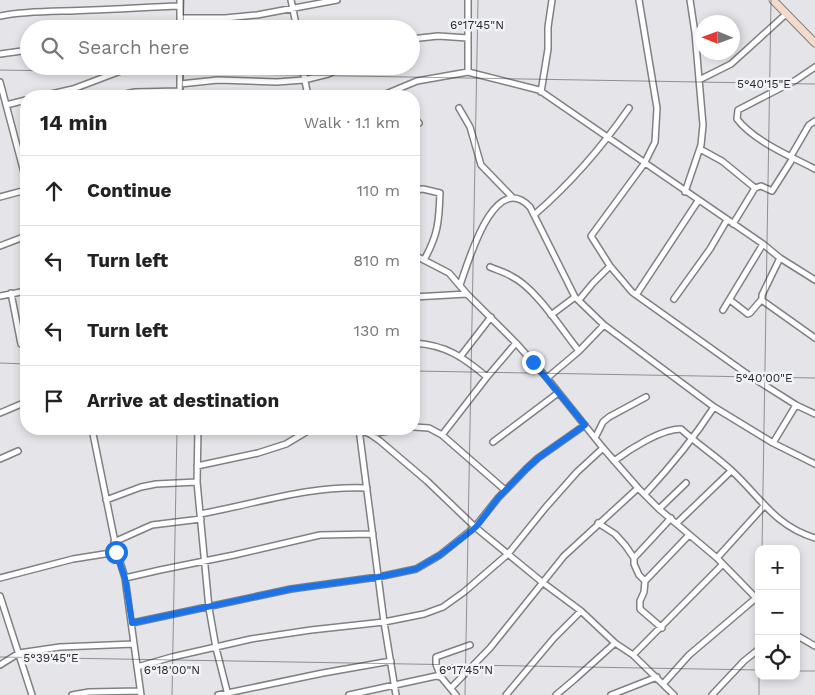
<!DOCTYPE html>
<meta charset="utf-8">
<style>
:root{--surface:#fff;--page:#f6f6f6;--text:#222;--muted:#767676;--line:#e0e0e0}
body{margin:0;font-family:"Work Sans",sans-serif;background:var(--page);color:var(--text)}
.controls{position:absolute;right:15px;bottom:15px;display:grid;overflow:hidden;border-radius:10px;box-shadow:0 2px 8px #0003}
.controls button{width:45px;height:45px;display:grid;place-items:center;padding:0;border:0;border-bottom:1px solid var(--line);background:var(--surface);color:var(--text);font:25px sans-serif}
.compass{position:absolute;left:695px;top:15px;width:45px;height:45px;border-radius:50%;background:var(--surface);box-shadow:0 2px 8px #0003;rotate:271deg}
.stop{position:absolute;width:15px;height:15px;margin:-11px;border:4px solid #1a73e8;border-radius:50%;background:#fff}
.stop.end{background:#1a73e8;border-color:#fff;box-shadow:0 1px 5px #0008}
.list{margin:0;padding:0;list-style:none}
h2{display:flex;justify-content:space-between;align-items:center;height:65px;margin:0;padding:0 20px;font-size:21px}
h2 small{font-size:16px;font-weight:400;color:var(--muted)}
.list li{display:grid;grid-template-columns:32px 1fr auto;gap:15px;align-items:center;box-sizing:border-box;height:70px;padding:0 20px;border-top:1px solid var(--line)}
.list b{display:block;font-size:19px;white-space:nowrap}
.list em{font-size:16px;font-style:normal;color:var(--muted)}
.icon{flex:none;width:28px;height:28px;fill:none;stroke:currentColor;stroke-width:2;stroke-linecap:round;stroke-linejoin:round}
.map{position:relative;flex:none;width:815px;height:695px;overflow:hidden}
.search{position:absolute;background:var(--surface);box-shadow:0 2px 8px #0003;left:20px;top:20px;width:400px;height:55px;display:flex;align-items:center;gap:12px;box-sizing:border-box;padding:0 18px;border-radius:28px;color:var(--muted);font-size:19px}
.panel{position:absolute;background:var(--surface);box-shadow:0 2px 8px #0003;left:20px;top:90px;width:400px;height:345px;border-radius:20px}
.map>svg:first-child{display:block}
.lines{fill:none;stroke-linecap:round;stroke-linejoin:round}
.street-casing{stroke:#808084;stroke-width:8}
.secondary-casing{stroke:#808084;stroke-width:9}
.street{stroke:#fff;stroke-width:5}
.secondary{stroke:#f4daca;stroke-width:7}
.route{stroke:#1a73e8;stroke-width:6}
.ticks{fill:none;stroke:#262728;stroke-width:1;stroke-opacity:0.45}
.ticks-label{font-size:12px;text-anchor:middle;fill:#262728;stroke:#f2f3f7;stroke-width:5;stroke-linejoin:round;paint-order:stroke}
</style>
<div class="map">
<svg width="815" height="695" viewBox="0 0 815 695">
<rect width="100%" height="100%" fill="#e5e5e9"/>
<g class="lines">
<!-- street casing -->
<g class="street-casing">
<path id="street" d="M291,0L297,29
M468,0V38
M639,0L657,108L655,142L644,164L591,236L610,266L632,292L747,374L796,405L815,414
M0,16C31,10 61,12 92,10C121,9 151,7 180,6
M180,18H225L257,15L337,0
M180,29V0
M411,39L438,36L468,38V72
M0,54L29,50
M302,66L308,96
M815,67L796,80L738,110L737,119C754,141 790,156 815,169
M699,80L731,64L786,14
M0,82L26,180
M180,84L218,80L277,82L304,80L328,74L346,66
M541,92L548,49V27L552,0
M42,96L73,89L134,66
M116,96L135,92L180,91
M180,96V66
M381,96L417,81L468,72L539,90L763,244L780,258L815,280
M6,105L26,100
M459,108L470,127L481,165L512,197
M414,126L419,123
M700,149L722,161L755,188
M791,156L809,125L815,121
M414,190L423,189L440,193C439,222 438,235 424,260
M685,192L701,145L703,125L695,33L690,0
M0,197L26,190
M534,215C571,183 602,147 629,108
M733,224L755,188L761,186L772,191L793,158
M0,246L26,236
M414,257H418L449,273L467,294
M490,267C497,270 505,272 511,276C535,287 562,330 579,351
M460,285C468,263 494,169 530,207L575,297L604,325
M11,293L21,344L26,346
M636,295L698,201
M0,296L26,291
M414,297L467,294L516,343L547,378L603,448L638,488L659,509L717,558L759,601
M674,299L710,249L727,220
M762,299L763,301L815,338
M579,300L593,283L610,266
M730,300L748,314L750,313L762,299V295L780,258
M723,310L763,244
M551,315L575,297
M414,343C446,345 463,357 487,377
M460,357L491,317
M547,378L579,351L604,325L714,407L773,443L815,464
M414,386H416
M0,413L26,402
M414,427L429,428L442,435L487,377L516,343
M92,429L117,552L125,578L141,695
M198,429L197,482L209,608L216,648L228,695
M356,429L370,434L380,441L427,481L475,527L542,582L581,611L615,643L633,655L674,695
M359,429L384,622L396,695
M370,434L401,429
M442,435L505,490
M595,438L603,422L609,417L646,397
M493,442L558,393
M773,443L796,405
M0,459L18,451
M614,461C630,449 661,429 681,429C697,444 716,456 732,471C761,498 775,526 815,538
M197,466L258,453L286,444L311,429
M645,494C672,465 692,441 714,407
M106,500L141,487L156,484L197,482
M659,509L686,483
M200,514C255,504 311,485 367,488
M598,523L615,534L625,545L634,558V564L639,575L645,581L644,592L640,601V609L662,628
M677,523L731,471
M114,542L152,525L201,519
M634,558L671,518
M717,558L764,506
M0,578L73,559L117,552
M125,578L160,570L234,555L320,535L373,534
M645,581L689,535
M0,596L32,695
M132,623L291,589L378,577L416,569L440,555L475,527L498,498L526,469L538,458L585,425
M796,635L815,646
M633,655L722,565
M0,665L19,653L60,647L134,644
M137,667L172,657L251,639L311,630L384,622L424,614L443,607L464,592L508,554L546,507L577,472L603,448
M441,677L436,664V657L470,645
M664,683L689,655L756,598
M451,688L490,648L564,556L638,488
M72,695L89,692L140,691
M218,695L323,673L391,661
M349,695L436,676L441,677L456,695
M506,695L554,638L581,611
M556,695L575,679L615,643
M611,695L657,677
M712,695L744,661L759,649"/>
</g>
<!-- secondary casing -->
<g class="secondary-casing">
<path id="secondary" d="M773,0L815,43"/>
</g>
<!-- street -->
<use href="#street" class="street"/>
<!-- secondary -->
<use href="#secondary" class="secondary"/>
</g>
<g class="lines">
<!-- route -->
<path class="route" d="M116,552L125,578L132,623L291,589L378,577L416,569L440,555L476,527L498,498L526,469L538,458L585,425L533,362"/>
</g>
<!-- ticks -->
<path class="ticks" d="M183,29L184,0M0,70L815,84M182,96L183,66M0,363L26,364M414,371L815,378M762,549L771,0M0,657L759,670M796,671H815M172,695L177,429M465,695L478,0M759,695V676"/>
<g class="ticks-label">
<text x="477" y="29">6°17'45"N</text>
<text x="764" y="88">5°40'15"E</text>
<text x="764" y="382">5°40'00"E</text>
<text x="51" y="662">5°39'45"E</text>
<text x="172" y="674">6°18'00"N</text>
<text x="466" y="674">6°17'45"N</text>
</g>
</svg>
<div class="controls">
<button>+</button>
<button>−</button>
<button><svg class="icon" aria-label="locate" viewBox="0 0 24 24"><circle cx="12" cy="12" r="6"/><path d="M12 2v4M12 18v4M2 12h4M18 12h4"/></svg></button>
</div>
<svg class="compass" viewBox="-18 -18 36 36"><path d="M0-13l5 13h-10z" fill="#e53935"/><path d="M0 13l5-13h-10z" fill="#767676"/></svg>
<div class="stop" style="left:116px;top:552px"></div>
<div class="stop end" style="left:533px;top:362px"></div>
<div class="search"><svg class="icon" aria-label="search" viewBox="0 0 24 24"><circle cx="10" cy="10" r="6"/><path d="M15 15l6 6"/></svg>Search here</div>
<section class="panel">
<h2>14 min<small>Walk · 1.1 km</small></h2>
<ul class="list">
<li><svg class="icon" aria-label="ahead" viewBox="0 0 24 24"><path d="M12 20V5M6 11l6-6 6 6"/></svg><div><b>Continue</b></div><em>110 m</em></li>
<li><svg class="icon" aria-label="left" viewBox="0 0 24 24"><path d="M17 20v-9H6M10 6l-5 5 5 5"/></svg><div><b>Turn left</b></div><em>810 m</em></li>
<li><svg class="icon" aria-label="left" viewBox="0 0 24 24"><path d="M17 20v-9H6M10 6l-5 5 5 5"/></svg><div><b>Turn left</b></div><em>130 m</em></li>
<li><svg class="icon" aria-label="arrive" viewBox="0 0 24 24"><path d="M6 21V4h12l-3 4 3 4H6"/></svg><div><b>Arrive at destination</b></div></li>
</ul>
</section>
</div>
